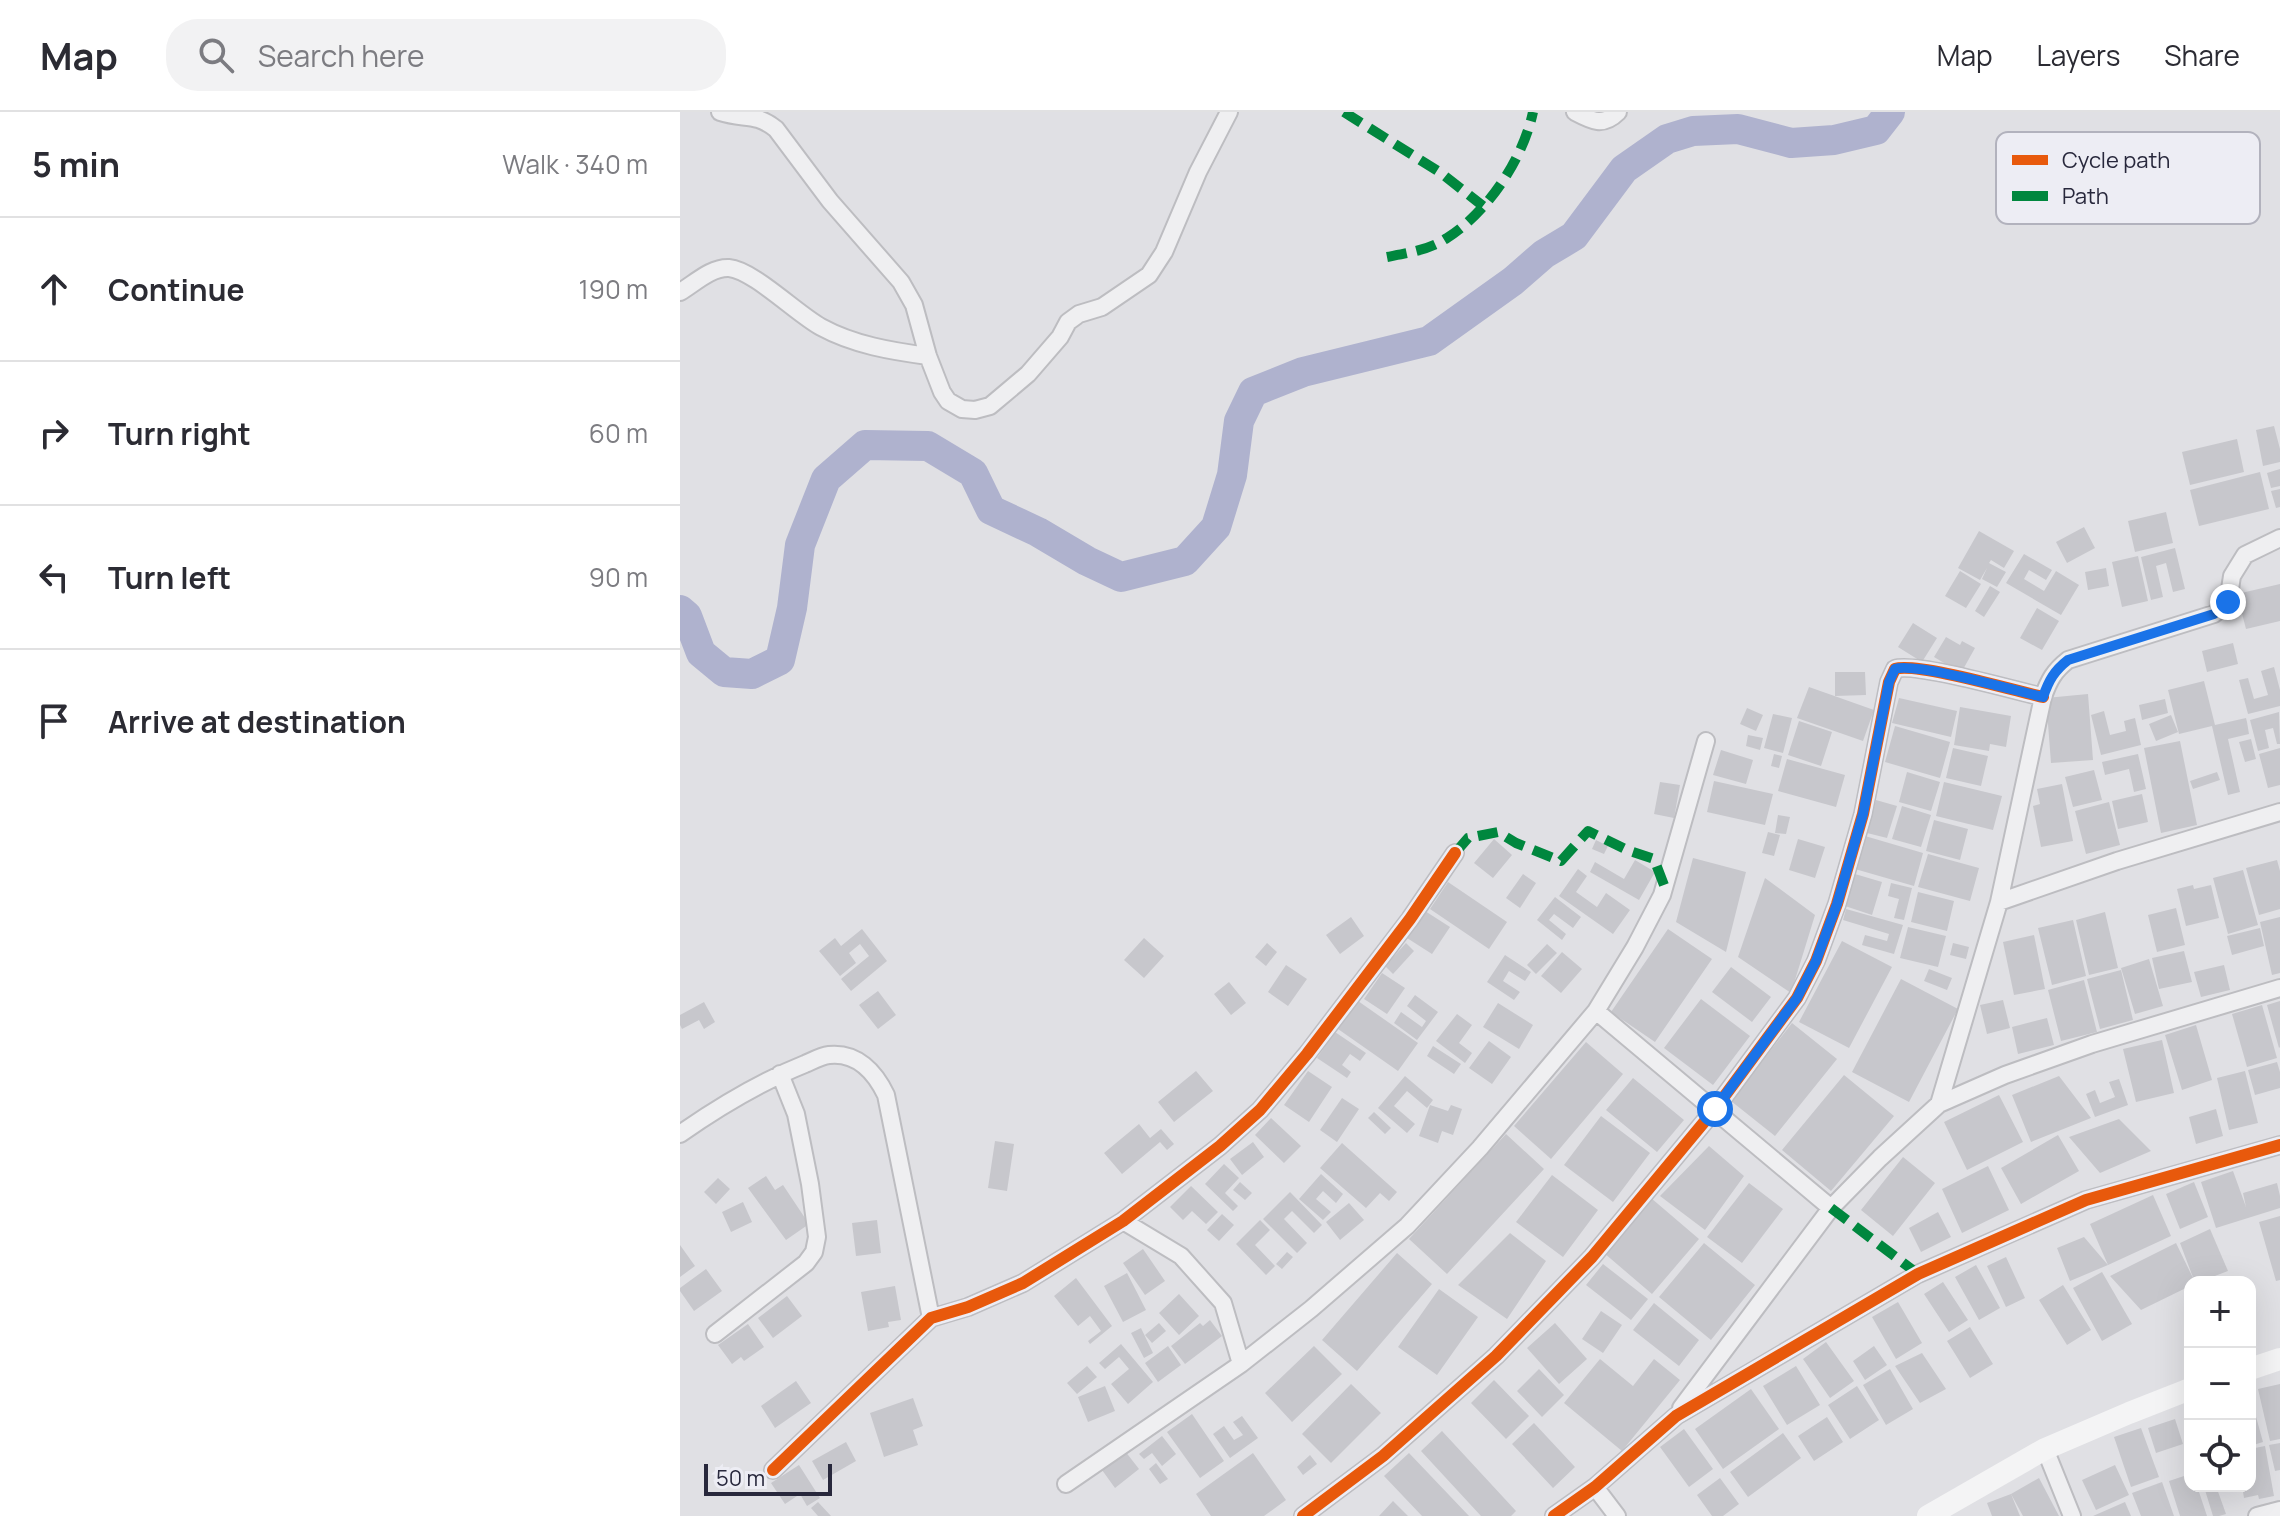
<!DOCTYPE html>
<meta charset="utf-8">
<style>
:root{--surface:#fff;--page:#f2f2f3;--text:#2b2b33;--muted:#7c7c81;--line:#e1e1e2}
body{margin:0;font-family:Manrope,sans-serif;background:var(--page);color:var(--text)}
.controls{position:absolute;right:24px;bottom:24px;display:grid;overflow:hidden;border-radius:16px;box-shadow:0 8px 32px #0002}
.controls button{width:72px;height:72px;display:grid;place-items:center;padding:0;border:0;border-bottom:2px solid var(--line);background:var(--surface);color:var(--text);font:40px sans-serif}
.scale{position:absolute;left:24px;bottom:20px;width:128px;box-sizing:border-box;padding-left:8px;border:4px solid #28283c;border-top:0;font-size:22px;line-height:28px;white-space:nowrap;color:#28283c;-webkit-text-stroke:6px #ededf4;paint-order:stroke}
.stop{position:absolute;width:24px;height:24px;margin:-18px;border:6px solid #1a73e8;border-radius:50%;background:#fff}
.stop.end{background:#1a73e8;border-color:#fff;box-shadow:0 2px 8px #0008}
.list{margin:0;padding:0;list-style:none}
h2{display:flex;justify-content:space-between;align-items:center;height:104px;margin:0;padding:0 32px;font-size:34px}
h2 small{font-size:26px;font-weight:400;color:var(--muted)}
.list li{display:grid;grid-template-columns:52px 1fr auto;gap:24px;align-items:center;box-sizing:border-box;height:144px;padding:0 32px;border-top:2px solid var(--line)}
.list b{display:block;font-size:30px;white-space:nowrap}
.list em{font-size:26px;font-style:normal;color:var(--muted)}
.icon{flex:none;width:44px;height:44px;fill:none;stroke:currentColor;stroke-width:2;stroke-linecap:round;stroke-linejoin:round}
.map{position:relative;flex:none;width:1600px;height:1404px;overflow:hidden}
header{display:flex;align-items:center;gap:48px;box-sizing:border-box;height:112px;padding:0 40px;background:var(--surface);border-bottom:2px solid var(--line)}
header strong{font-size:38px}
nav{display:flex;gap:44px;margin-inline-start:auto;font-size:28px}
.search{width:560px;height:72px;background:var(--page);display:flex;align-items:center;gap:20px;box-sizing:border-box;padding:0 28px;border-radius:32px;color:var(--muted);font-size:30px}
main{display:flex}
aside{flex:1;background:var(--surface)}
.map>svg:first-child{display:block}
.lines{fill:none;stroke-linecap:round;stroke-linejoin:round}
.river{stroke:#afb2ce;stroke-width:30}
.building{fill:#c7c7cc}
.street-casing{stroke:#bdbdc1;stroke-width:20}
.street{stroke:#efeff1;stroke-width:16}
.secondary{stroke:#f4f4f5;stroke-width:22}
.quiet{stroke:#00873e;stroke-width:10;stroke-dasharray:20 10;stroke-linecap:butt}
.cycleway-casing{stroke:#ededf4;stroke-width:17}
.cycleway{stroke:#e8590c;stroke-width:12}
.route{stroke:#1a73e8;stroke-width:10}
.key{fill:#ededf4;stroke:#b2b2bd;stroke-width:2}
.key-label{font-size:22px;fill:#28283c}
</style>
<header>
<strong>Map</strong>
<div class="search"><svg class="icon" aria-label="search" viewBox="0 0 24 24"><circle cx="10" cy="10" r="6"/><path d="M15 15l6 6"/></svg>Search here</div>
<nav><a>Map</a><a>Layers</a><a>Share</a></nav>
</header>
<main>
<aside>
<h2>5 min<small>Walk · 340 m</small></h2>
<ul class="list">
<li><svg class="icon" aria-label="ahead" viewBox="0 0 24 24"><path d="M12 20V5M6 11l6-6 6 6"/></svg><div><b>Continue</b></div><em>190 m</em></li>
<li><svg class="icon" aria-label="right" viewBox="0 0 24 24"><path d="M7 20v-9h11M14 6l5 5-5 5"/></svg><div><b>Turn right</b></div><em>60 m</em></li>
<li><svg class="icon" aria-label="left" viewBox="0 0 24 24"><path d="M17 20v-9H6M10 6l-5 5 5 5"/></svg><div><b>Turn left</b></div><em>90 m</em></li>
<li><svg class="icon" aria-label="arrive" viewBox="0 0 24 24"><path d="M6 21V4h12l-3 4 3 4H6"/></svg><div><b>Arrive at destination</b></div></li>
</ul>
</aside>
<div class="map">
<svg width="1600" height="1404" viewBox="0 0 1600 1404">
<rect width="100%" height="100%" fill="#e0e0e4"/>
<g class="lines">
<!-- river -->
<path class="river" d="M0,498L7,504L21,541L44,560L72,562L100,548L112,496L120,433L146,367L185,333L248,334L293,361L311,398L358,420L407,449L441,465L505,449L536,415L552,363L559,309L573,280L623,260L749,229L833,169L864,142L894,124L944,57L987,27L1013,19L1058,17L1111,31L1154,28L1196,18L1210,0"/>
</g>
<!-- building -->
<path class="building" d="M1594,314L1600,337V350L1583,354L1576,318Z
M1557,327L1564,360L1510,373L1502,340Z
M1600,357V374L1591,376L1587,361Z
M1580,360L1589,397L1519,414L1510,378Z
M1600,377V395L1596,396L1591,379Z
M1486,400L1493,431L1455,440L1448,409Z
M1404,415L1415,436L1387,451L1376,430Z
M1299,419L1334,439L1324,456L1311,448L1309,451L1326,460L1317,475L1302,467L1307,456L1300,468L1278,456Z
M1495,436L1505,477L1493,480L1486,451L1476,454L1483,485L1471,488L1461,445Z
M1344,442L1372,458L1366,468L1349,458L1344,467L1364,479L1376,459L1399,473L1381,503L1326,471Z
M1458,444L1468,489L1442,495L1432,450Z
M1426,456L1429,474L1408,478L1405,460Z
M1280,459L1301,472L1286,496L1265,484Z
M1600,472V509L1566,517L1557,482Z
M1310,474L1320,480L1304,505L1295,499Z
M1357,496L1379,509L1362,538L1340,526Z
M1233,511L1257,526L1242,550L1218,535Z
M1266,525L1280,533L1282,529L1295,536L1281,561L1254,545Z
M1553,531L1558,552L1527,560L1522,539Z
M1594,555L1600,578V594L1568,602L1559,568L1568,566L1574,587L1588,583L1581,559Z
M1155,560H1185L1186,583L1155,584Z
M1524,569L1535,613L1566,606L1567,610L1569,622L1548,627L1560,680L1548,683L1532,614L1499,622L1488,578Z
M1129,575L1194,598L1183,629L1117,606Z
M1408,582L1413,648L1371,651L1366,586Z
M1219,586L1277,599L1271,625L1212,611Z
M1485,587L1488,601L1462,608L1459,593Z
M1280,595L1331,604L1326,635L1310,632L1309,639L1274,633Z
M1067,596L1083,603L1076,619L1060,612Z
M1424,599L1430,623L1446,619L1444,609L1455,606L1461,633L1421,643L1411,603Z
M1599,600L1600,632H1597L1593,616L1585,618L1589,636L1578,639L1570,608Z
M1093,602L1112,606L1103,641L1084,636Z
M1491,603L1498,620L1476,629L1469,612Z
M1119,609L1152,620L1141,654L1108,643Z
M1215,614L1270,630L1260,666L1205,650Z
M1068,623L1083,626L1080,638L1066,634Z
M1571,627L1576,647L1565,650L1559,630Z
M1500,629L1517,713L1481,721L1464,636Z
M1273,636L1308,644L1301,674L1266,666Z
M1600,636V673L1588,676L1579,642Z
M1041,638L1073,648L1066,672L1033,663Z
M1094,642L1102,644L1099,656L1091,654Z
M1458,642L1466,677L1454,680L1449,657L1425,663L1422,650Z
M1107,647L1165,663L1156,695L1098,679Z
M1414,658L1422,688L1393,695L1385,665Z
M1227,660L1260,670L1251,699L1219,690Z
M1537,660L1540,668L1513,677L1510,669Z
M1034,669L1093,682L1085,713L1027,700Z
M980,670L1000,673L994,706L974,702Z
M1264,670L1322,684L1313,718L1256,704Z
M1382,672L1393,729L1361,735L1353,694L1360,692L1357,677Z
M1462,682L1468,710L1438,717L1432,689Z
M1196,688L1217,694L1207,726L1187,721Z
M1429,690L1440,733L1406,742L1395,699Z
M1222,694L1251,703L1241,735L1212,727Z
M1098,703L1110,705L1106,722L1095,721Z
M1254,708L1288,717L1280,748L1246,739Z
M1088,720L1100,723L1094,744L1082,741Z
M1185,724L1243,741L1234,774L1175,757Z
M814,727L832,743L813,766L794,751Z
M1118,727L1145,735L1135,766L1109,758Z
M916,728L928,734L924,742L912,737Z
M1248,742L1299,756L1290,789L1238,775Z
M1013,746L1066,760L1046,840L996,810Z
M955,748L975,760L959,788L910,760L915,750L944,767Z
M1597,748L1600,759V797L1579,803L1566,756Z
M898,757L907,764L896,780L917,795L926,781L950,798L933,822L879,784Z
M1563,758L1578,813L1548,822L1533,766Z
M843,762L856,771L840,796L826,786Z
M1175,762L1202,770L1192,803L1165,794Z
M1085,766L1135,803L1111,881L1058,845Z
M768,770L827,810L809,837L750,797Z
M1211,771L1232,776L1224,808L1214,806L1219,787L1208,784Z
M1513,773L1514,777L1531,773L1539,806L1506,814L1497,777Z
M1238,780L1274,789L1267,819L1231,810Z
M875,785L901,805L893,816L874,802L869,808L886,822L882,828L857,808Z
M1496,796L1505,833L1477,840L1468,803Z
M1166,797L1223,813L1214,842L1182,833L1185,823L1207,829L1209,822L1163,808Z
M745,799L770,815L752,842L727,826Z
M1425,800L1438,856L1409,863L1396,808Z
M671,805L684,824L660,842L646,823Z
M1600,805V861L1592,863L1580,810Z
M1393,808L1406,864L1372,873L1358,816Z
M1228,815L1266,824L1258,855L1220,846Z
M1580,816L1584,834L1552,843L1547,824Z
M182,817L207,849L171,879L161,867L189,844L180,832L169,841L176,851L160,864L139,839L155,826L161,834Z
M988,817L1032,847L975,930L931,900Z
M1354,823L1365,877L1334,883L1323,830Z
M464,826L484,844L464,866L444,848Z
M1162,829L1212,855L1169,936L1119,910Z
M587,831L597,840L586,854L575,845Z
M726,831L734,839L713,862L705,854Z
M1273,831L1289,835L1286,847L1270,843Z
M867,832L877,841L856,862L847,853Z
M1504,839L1512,870L1479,877L1472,846Z
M882,840L902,857L881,881L861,864Z
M825,843L851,860L845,869L829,859L823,869L840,880L834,888L807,870Z
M1469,847L1483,894L1455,902L1441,856Z
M606,853L627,867L608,894L588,880Z
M1544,853L1550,878L1521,885L1514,860Z
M1051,855L1091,885L1072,910L1032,880Z
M1249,857L1272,866L1267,878L1244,869Z
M1441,858L1453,908L1420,917L1407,867Z
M702,861L725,876L707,902L684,887Z
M1221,867L1278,897L1229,990L1172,960Z
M1404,868L1417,920L1381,929L1368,878Z
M549,870L566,891L551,903L534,882Z
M198,879L216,903L198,917L179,893Z
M735,883L758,900L737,928L714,911L721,900L742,915L746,909L727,894Z
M1021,887L1070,924L1033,973L984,936Z
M1323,888L1330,916L1307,922L1300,893Z
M678,889L738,931L718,959L658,917Z
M1600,889V935L1599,936L1587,893Z
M24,890L35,910L24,917L19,908L2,917L0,913V903Z
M818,891L853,913L839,937L803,915Z
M1582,893L1597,946L1567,955L1552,902Z
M777,902L792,913L779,931L792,941L785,951L756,929Z
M1367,906L1374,933L1338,942L1332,915Z
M1112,911L1157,947L1095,1024L1051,989Z
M1516,913L1532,968L1502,978L1485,923Z
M655,920L686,941L680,949L670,942L662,953L671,960L667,966L637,946Z
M1482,928L1494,981L1456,990L1443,937Z
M809,929L831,945L812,972L789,956Z
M906,930L943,962L871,1047L834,1014Z
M753,934L781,952L774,962L747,944Z
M1597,950L1600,960V976L1575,983L1568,958Z
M516,959L533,979L494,1010L478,990Z
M628,959L652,975L629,1010L604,993Z
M1565,959L1578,1011L1549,1018L1537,966Z
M1164,963L1214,1004L1151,1079L1102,1038Z
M725,964L753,988L747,996L727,979L714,994L735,1012L727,1021L698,996Z
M1379,964L1411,1006L1351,1030L1332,983Z
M953,966L1004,1008L977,1040L926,998Z
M1439,967L1448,993L1415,1005L1406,982L1415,978L1420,991L1435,985L1429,970Z
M1319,983L1343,1030L1287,1058L1264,1010Z
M662,986L679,997L657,1030L640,1018Z
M750,993L768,999L771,993L782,997L773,1023L762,1019L758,1031L739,1024Z
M1536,997L1543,1024L1516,1032L1509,1005Z
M694,1000L711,1016L705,1022L688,1006Z
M921,1004L970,1041L933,1090L884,1053Z
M591,1006L621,1034L604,1051L575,1023Z
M1439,1007L1471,1039L1420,1061L1389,1025Z
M459,1012L470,1026L481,1017L494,1032L487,1038L480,1030L442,1062L424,1041Z
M826,1022L864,1057L767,1162L729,1127Z
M1378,1023L1399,1059L1341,1092L1321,1056Z
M315,1029L334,1032L327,1079L308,1076Z
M573,1030L584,1045L562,1063L550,1047Z
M662,1031L717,1080L709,1089L700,1081L686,1096L640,1056Z
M1029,1034L1064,1064L1025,1118L980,1084Z
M1223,1045L1255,1071L1213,1124L1181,1098Z
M544,1052L559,1066L545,1081L558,1094L553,1099L525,1072Z
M1308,1054L1329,1098L1282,1121L1262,1077Z
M1553,1059L1566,1095L1563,1081L1597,1071L1600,1084V1096L1536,1116L1521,1070Z
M641,1062L663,1082L656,1091L643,1079L636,1087L651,1100L643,1108L619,1087Z
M872,1063L918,1098L883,1145L836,1110Z
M86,1064L95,1078L103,1073L129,1112L106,1128L68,1076Z
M38,1066L50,1077L36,1092L24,1080Z
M560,1070L572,1081L565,1088L553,1078Z
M1514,1070L1528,1105L1500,1117L1486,1082Z
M1069,1071L1103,1097L1062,1151L1027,1125Z
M511,1074L538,1100L526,1112L512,1099L503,1108L490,1095Z
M610,1080L642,1113L634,1121L612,1099L604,1107L627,1131L617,1141L583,1107Z
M1473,1083L1491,1124L1428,1153L1390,1169L1377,1136L1404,1125L1428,1153L1410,1112Z
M971,1086L1019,1127L972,1182L924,1141Z
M63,1090L72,1110L51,1120L42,1100Z
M669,1091L684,1108L660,1128L646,1110Z
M1258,1100L1271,1125L1241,1140L1229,1116Z
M542,1102L554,1113L539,1129L527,1118Z
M1600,1104V1168L1596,1169L1579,1110Z
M197,1108L201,1141L176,1144L172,1111Z
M580,1108L590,1118L575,1133L595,1154L586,1163L556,1132Z
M1530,1117L1548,1159L1519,1170H1510V1174L1461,1198L1430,1164L1496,1131L1514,1168L1500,1131Z
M830,1121L866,1149L827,1207L778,1173Z
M1024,1131L1075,1173L1031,1228L979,1185Z
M0,1133L15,1154L0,1165Z
M463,1137L485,1169L465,1183L443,1151Z
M607,1140L613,1145L602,1157L596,1152Z
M717,1141L752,1172L677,1259L642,1228Z
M1326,1145L1345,1186L1326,1195L1307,1154Z
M923,1152L968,1187L951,1208L906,1173Z
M1296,1153L1320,1196L1299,1208L1275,1165Z
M26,1157L42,1179L14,1199L0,1179V1176Z
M1422,1160L1452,1212L1422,1229L1393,1176Z
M447,1161L466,1198L443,1210L424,1174Z
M396,1166L432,1214L410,1232L408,1229L421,1219L410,1204L398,1214L374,1184Z
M1263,1170L1288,1208L1269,1220L1244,1182Z
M1383,1173L1411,1218L1387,1233L1359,1188Z
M215,1174L221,1208L208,1210L209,1215L188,1219L181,1180Z
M759,1177L798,1205L757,1263L718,1235Z
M499,1182L519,1204L499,1223L479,1201Z
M107,1184L122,1204L93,1226L78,1206Z
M1218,1190L1242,1231L1216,1247L1192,1205Z
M974,1191L1019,1228L999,1254L953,1218Z
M921,1199L942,1213L923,1241L902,1227Z
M530,1208L542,1224L505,1252L491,1234L520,1211L523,1214Z
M479,1211L486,1219L472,1231L465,1223Z
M875,1211L907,1247L879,1272L847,1236Z
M68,1212L84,1235L64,1249L61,1245L52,1252L38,1233Z
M1290,1215L1313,1252L1290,1266L1267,1229Z
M461,1216L473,1241L464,1246L451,1221Z
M1146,1230L1174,1269L1150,1286L1123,1247Z
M441,1232L473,1270L448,1292L431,1272L449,1257L439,1245L425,1257L419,1251Z
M488,1234L501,1253L478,1270L465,1251Z
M634,1234L662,1262L612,1310L585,1281Z
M1194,1234L1207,1253L1185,1268L1173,1249Z
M1242,1241L1266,1277L1240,1291L1215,1254Z
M920,1247L953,1274L974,1247L1000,1268L942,1339L884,1291Z
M407,1254L417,1265L397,1282L387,1271Z
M1116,1254L1140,1293L1107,1313L1083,1274Z
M859,1257L884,1283L862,1305L837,1279Z
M1210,1257L1233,1297L1206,1313L1183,1273Z
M814,1268L849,1304L826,1327L791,1291Z
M116,1269L131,1291L95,1316L81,1294Z
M671,1272L701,1301L651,1351L622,1322Z
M1600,1272V1327L1590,1329L1578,1277Z
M425,1274L435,1299L408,1310L398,1285Z
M1177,1274L1199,1308L1170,1327L1148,1293Z
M1071,1277L1099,1317L1043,1357L1015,1317Z
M1570,1283L1583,1330L1570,1334Z
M233,1286L243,1314L233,1318L238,1333L204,1345L190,1301Z
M512,1302L544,1349L520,1366L487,1320Z
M562,1304L578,1326L550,1346L533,1322L544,1314L554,1328L563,1323L553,1310Z
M1147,1305L1163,1330L1134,1349L1118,1324Z
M1495,1307L1503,1332L1476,1341L1468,1316Z
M854,1311L895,1355L873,1376L832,1332Z
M1461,1316L1479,1365L1451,1375L1434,1325Z
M1004,1317L1033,1357L1009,1375L980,1335Z
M762,1319L836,1399L831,1404H801L741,1339Z
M1103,1321L1121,1346L1068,1385L1050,1360Z
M482,1324L496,1342L482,1354L472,1341L464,1347L459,1342Z
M166,1330L176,1349L143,1368L132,1349Z
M1600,1331V1358L1595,1359L1589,1333Z
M1585,1334L1594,1384L1579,1387L1578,1383L1564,1386L1562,1374H1570V1337Z
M445,1339L459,1357L435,1376L422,1358Z
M573,1341L606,1388L584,1404H531L516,1382Z
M729,1341L789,1404H742L704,1364Z
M630,1343L637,1352L623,1363L617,1355Z
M476,1351L488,1367L480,1372L469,1357Z
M119,1353L140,1386L127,1394L120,1382L105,1392L91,1371Z
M1435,1353L1449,1383L1416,1398L1402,1368Z
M1510,1362V1374H1517L1527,1404H1500L1489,1369Z
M1040,1366L1059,1392L1043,1404H1032L1017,1383Z
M1359,1366L1379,1404H1343L1331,1382Z
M1482,1370L1494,1404H1461L1452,1381Z
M1536,1374L1546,1402L1539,1404H1533L1525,1378Z
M1331,1382L1340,1404H1312L1307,1391Z
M713,1389L728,1404H699Z
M138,1390L151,1404H138L131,1396Z
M1445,1390L1451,1404H1413Z"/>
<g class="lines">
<!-- street casing -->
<g class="street-casing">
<path id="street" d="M40,0C64,8 75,0 96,17L150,89L221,170L234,193L248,244L262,280L268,289L282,297L295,298L310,294L348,262L380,225L388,210L399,202L422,195L469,163L484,140L518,60L549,0
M895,0C912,9 923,15 938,0
M0,180C14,172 31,155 49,156C73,158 117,202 141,215C174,233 211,239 248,244
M1319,790L1437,749L1600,700
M916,899L1151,1096
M1259,992L1319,790L1363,585C1369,568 1374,559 1388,548L1534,502L1548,490L1552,464L1565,443L1600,426
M0,1022C40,994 80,970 125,952C132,949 141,944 149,943C177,940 195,960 206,983L251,1206
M443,1109L501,1144L543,1191L561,1252
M35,1222L126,1151L134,1140L137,1125L130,1072L116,1002L100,962
M1001,1296L1151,1096L1200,1046L1259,992L1325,963L1412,932L1600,876
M1365,1337L1392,1404
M93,1358L251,1206L288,1195L343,1171L443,1109L540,1034L580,998L627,942L730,807L775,741
M386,1372L561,1252L631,1197L727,1114L800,1036L916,899L955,835L982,783L1026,629
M915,1375L937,1404
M623,1404L703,1344L816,1244L912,1145L1035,997L1117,886L1136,849L1157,792L1183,702L1209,570L1215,557C1236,550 1336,579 1363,585
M874,1404L915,1375L996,1304L1238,1162L1406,1088L1600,1033
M1577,1404L1600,1398"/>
</g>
<!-- street -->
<use href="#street" class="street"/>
<!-- secondary -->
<path class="secondary" d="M1570,1257L1600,1247
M1248,1404L1365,1337L1449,1301L1510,1277"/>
<!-- quiet -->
<path class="quiet" d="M664,0L761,61L803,94
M707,145C728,141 749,138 767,126C808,100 843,47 853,0
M775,741L788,726L818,720L836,731L881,749L908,719L947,738L974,747L984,773
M1151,1096L1238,1162"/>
<!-- cycleway casing -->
<g class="cycleway-casing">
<path id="cycleway" d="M93,1358L251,1206L288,1195L343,1171L443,1109L540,1034L580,998L627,942L730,807L775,741
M623,1404L703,1344L816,1244L912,1145L1035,997L1117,886L1136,849L1157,792L1183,702L1209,570L1215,557C1236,550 1336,579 1363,585
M874,1404L915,1375L996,1304L1238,1162L1406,1088L1600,1033"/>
</g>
<!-- cycleway -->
<use href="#cycleway" class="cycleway"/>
</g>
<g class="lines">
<!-- route -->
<path class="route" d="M1035,997L1117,886L1136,849L1157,792L1183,702L1209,570L1215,557C1235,550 1337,579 1363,585C1369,568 1374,559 1388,548L1534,502L1548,490"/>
</g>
<!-- legend -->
<rect x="1316" y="20" width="264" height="92" rx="12" class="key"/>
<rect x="1332" y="43" width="36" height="10" fill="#e8590c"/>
<rect x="1332" y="79" width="36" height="10" fill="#00873e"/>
<g class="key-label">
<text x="1382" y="56">Cycle path</text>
<text x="1382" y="92">Path</text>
</g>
</svg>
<div class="controls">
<button>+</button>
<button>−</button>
<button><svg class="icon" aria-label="locate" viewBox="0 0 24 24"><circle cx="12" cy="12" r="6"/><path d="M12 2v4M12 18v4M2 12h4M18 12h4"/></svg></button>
</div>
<div class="scale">50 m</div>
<div class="stop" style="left:1035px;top:997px"></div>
<div class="stop end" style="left:1548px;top:490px"></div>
</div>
</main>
